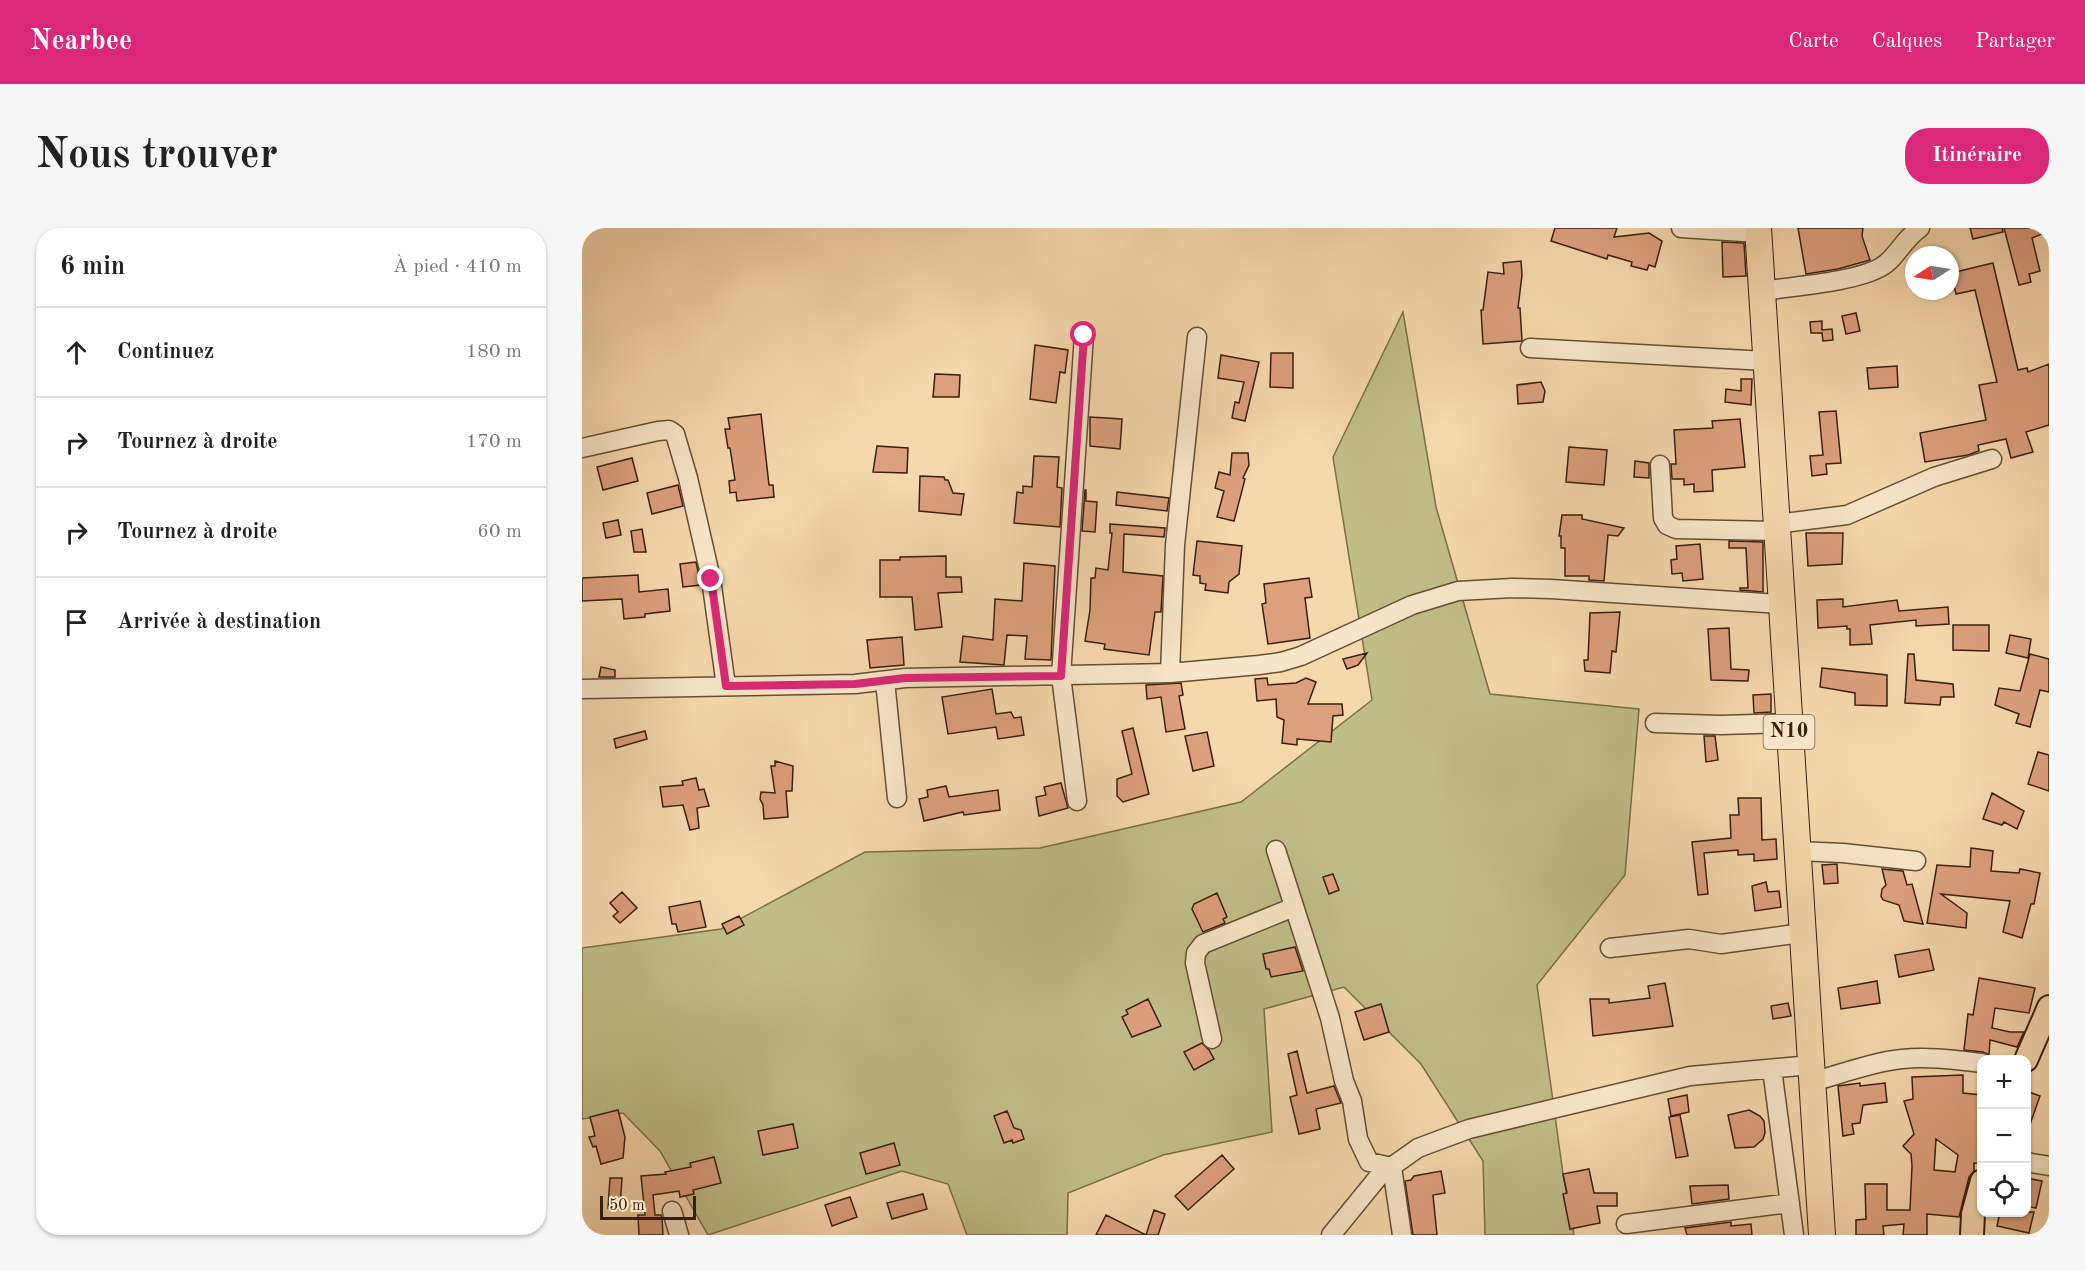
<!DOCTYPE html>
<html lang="fr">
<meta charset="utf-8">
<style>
:root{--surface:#fff;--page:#f6f6f6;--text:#222;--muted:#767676;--line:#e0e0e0;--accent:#db2777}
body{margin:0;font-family:"Old Standard TT",serif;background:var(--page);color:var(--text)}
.controls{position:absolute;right:18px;bottom:18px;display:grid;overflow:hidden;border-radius:12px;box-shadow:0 2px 4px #0004}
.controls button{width:54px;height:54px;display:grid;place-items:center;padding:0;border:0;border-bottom:2px solid var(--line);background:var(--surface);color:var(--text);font:30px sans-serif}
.compass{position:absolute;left:1323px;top:18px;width:54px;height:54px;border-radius:50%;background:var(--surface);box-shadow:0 2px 4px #0004;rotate:258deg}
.scale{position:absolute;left:18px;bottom:15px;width:96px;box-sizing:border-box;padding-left:6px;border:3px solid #371f0f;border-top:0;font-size:16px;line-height:21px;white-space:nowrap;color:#371f0f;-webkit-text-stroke:4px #f9e6ca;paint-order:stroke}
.stop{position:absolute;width:18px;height:18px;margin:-14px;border:4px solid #db2777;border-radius:50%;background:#fff}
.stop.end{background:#db2777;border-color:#fff;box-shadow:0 2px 6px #0008}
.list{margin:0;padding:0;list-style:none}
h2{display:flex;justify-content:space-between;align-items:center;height:78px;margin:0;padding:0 24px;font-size:26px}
h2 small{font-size:20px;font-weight:400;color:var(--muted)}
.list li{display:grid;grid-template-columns:39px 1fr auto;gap:18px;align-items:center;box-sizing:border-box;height:90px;padding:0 24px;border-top:2px solid var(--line)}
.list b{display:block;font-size:22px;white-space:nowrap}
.list em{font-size:20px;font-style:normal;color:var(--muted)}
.icon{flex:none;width:33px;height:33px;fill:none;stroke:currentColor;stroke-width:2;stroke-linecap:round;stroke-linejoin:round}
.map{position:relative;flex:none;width:1467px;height:1007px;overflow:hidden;border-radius:24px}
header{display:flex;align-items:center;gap:36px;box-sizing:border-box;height:84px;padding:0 30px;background:var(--accent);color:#fff}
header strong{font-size:28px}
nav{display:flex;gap:33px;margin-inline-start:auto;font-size:21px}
.intro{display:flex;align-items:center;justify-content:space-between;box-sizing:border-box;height:144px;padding:0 36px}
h1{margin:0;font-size:42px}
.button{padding:15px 27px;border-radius:24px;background:var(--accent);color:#fff;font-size:21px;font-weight:700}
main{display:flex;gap:36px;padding:0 36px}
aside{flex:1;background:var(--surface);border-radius:24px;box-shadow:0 2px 4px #0004}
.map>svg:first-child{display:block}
.green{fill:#c0be87;stroke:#7c6e4b;stroke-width:1.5}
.building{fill:#dda07c;stroke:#371f0f;stroke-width:1.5;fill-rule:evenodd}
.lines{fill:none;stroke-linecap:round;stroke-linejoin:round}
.minor-casing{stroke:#674d36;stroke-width:21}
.major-casing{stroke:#371f0f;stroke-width:26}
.highway-casing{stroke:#371f0f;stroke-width:28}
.minor{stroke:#f9e6ca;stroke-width:18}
.major{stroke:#f6d8ad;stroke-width:22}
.highway{stroke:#f6d8ad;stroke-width:26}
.route{stroke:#db2777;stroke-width:8}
.labels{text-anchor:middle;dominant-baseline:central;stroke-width:4.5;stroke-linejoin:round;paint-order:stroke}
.shield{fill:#f9e6ca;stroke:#715b47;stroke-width:1.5}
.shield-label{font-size:20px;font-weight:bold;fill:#371f0f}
</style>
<header>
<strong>Nearbee</strong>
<nav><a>Carte</a><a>Calques</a><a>Partager</a></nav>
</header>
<div class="intro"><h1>Nous trouver</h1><a class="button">Itinéraire</a></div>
<main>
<aside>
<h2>6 min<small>À pied · 410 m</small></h2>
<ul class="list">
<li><svg class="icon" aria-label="ahead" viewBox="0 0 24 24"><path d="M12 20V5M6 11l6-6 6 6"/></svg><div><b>Continuez</b></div><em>180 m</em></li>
<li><svg class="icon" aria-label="right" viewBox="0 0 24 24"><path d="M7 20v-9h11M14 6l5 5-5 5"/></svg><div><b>Tournez à droite</b></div><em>170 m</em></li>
<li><svg class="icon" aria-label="right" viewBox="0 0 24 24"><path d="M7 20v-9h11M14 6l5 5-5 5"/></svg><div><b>Tournez à droite</b></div><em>60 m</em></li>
<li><svg class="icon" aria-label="arrive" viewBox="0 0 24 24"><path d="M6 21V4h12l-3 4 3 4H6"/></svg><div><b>Arrivée à destination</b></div></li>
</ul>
</aside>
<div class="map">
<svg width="1467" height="1007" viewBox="0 0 1467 1007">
<rect width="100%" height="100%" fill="#f6d8ad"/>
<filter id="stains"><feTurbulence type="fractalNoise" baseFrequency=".00333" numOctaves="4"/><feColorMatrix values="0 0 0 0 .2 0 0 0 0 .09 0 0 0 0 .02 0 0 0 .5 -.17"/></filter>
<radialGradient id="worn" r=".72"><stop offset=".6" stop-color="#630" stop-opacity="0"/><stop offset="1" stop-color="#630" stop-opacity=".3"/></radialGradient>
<!-- green -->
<path class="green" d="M821,84L854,279L908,466L1057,481L1043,647L955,757L981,946L992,1007H903L901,933L839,836L762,759L682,781L690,904L581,927L486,965L485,1007H385L366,956L320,943L126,1007L78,923L41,885L0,891V720L139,701L283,624L458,620L659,574L790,472L751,229Z"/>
<!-- building -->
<path class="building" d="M973,0H1035L1032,9L1067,5L1080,13L1073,39L1067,37L1065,42L1049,38L1050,34L1026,27L1025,31L969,13Z
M1216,0H1281L1280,8L1288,32L1256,41L1224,46Z
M1388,0H1420L1421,4L1391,11Z
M1422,0H1467V3L1450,10L1458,43L1447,46L1449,54L1437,57Z
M1140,14L1162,15L1164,48L1141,49Z
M939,33L940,47L936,80H938L940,113L901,116L899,82H901L906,44L922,46L921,35Z
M1411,35L1436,142L1445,140L1446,144L1467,136V197L1444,204L1451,224L1429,230L1424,211L1396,217L1397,223L1386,227L1343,234L1338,205L1404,192L1397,157L1415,154L1393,62L1374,66L1369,45Z
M1274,85L1278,103L1264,106L1260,88Z
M1240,93V102L1250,101L1251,112L1241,113L1240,105H1229L1228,94Z
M453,117L486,122L483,145L478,144L474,175L448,171Z
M689,125H711V160L688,159Z
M639,127L677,134L663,193L650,190L653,174L657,175L662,154L636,150Z
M1315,138L1316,159L1287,161L1285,140Z
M353,146L378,147L377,169H351Z
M1159,151H1170L1169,177L1143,174L1144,161L1159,163Z
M959,154L963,163L961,174L936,176L935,157Z
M1254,183L1259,235L1244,236L1245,246L1230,248L1228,228L1241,227L1237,184Z
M179,186L187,257H191L192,269L155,273L154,264L148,265L147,253L153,252L148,220H146L143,201H148L146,190Z
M508,189L540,191L538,221L508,218Z
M1158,191L1163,239L1130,242L1131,263L1112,264V256L1102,257V251H1090L1089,236H1094L1092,202L1131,200L1130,193Z
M295,218L326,220L325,245L291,244Z
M987,219L1025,222L1022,257L984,254Z
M650,225H666L667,237L661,250L663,251L652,293L635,289L642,263L633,260L637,244L648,247Z
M452,228L477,229L475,259L480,260L478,299L432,295L435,264L441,265V258L450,259Z
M50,230L56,253L21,262L15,239Z
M1053,233L1067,235V250L1052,249Z
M338,248L362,249L363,252H366L371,265L382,266L379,287L337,283Z
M96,257L101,278L70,286L65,265Z
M503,262H504V273L515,274L513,304L500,303Z
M535,264L587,270L585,283L534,277Z
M980,287H1000V291L1042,300L1036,308L1026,307L1022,353L1007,352V348H983V320H979V308H977Z
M36,292L39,307L24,310L21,295Z
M528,296L583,300L582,309L542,306L541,344L581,348L579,384H573L567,427L522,421L523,416L503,413L508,382L509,350H513L514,340L526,342L530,305H528Z
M60,301L64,324H52L49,303Z
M1224,305H1261L1260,336L1226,338Z
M615,313L660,318L657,346L647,354L646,365L623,362L624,356L618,355V348L611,347Z
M1147,313L1181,314V364L1158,362V360H1166L1164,320H1147Z
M1118,316L1121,351L1101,353L1100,345L1090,346L1089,332L1095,331L1094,318Z
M364,328V349H379L380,364L356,365L360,399L333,402L330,369H298V332H318V329Z
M114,334L119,357L101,359L98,336Z
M442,335L473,338L469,432L443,431L445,408L425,407L422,437L378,434L381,408L411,412L413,371L440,373Z
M56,347L57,364L86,361L88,383L63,386V389L42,391L40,371L0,373V350Z
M727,350L730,369L723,370L728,410L686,416L680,376L684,375L682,356Z
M1261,371V379L1315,372L1317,383L1366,379L1367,396L1334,398V392L1288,397L1290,416L1268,417V401H1265V398L1236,400L1235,372Z
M1038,384L1034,424L1030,423L1028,445L1003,443L1002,432H1006L1008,385Z
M1371,397H1407V423L1371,422Z
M1147,400L1149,441L1167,442L1166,453L1129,452L1126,401Z
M1428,407L1449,411L1446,430L1424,425Z
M320,409L322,437L288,440L285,412Z
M785,425L776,437L765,441L761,431Z
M1326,426H1332L1334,452L1371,456L1372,469H1359L1358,477L1323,475Z
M1448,426L1467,431V464L1458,462L1448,499L1434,495L1437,486L1413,477L1417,460L1438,463Z
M19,439L33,442V449H17Z
M1240,440L1305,447V478L1273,477V465L1238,459Z
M685,450L686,457L714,455L724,450L734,454L726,476H760L761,487L751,488L749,514L715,511V517L700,515L702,492L695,489L694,471L675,473L673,451Z
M599,455L601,467L597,468L603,501L584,504L579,469L565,471L564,457Z
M410,461L414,486L429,484L432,490L439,489L442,507L416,511L414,499L366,506L360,469Z
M1189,466V484L1172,485L1171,467Z
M551,500L567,566L541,574L535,568V551L550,546L540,503Z
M63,503L65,511L34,520L32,511Z
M625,504L632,538L611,543L603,508Z
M1122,508H1133L1136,532L1124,534Z
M1456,524L1467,527V563L1446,556Z
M193,533L211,538L210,563H204L206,589L182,591L181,577L178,571L179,564L193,565L189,538H193Z
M114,550L117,562L122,561L127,578L115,580L117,600L108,602L101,577L81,579L78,559L101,557L100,553Z
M479,555L486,580L457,588L454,569L464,567L462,559Z
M364,558L367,569L416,562L418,582L382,587L381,584L342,593L337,571L346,569L345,562Z
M1410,565L1442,583L1435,601L1422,594L1420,597L1401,591Z
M1156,570H1179L1180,612L1194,611L1195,631L1172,633V626L1156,627V622L1122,625L1126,666L1116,667L1110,614L1149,610L1148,587H1157Z
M1389,620L1411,623L1409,643L1437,645L1438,641L1458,645L1452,676H1449L1440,710L1421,704L1428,673L1359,666L1385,685L1384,700L1345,695L1355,637L1388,639Z
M1255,636L1256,655L1242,656L1240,637Z
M1300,641L1321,643L1325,657L1330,656L1341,696L1322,693L1317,677L1301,672L1299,668L1300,661L1304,657Z
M751,646L757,662L747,666L741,649Z
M1184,654L1186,664L1197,663L1199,679L1173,683L1170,658Z
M40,664L55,680L38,695L31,688L36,684L28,675Z
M635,665L645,689L641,691L643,695L621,704L610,681L612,676Z
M118,673L124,699L96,704L94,696H90L87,679Z
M157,688L162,697L145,706L140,696Z
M713,719L721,743L689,749L687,741H684L681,726Z
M1347,721L1352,742L1317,749L1313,727Z
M1397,750L1453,760L1447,785L1413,780L1410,800L1428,804H1442L1435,819L1408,812L1407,827L1401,824L1382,822L1386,786L1391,787Z
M1295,753L1298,775L1259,781L1256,760Z
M1083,755L1091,798L1011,808L1008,771H1027V775L1068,770L1066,758Z
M566,771L579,798L550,809L540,789L546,786L544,782Z
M1206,775L1209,788L1191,791L1189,778Z
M799,776L807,804L782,812L773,784Z
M620,815L627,822L632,831L612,842L602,824Z
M715,823L725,865L752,858L759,875L734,881L738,901L717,906L708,869L715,867L706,826Z
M1381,847V865L1400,867V936L1392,935V943L1387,949L1377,989L1345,986V1007H1321L1322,996L1301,998L1302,1007H1274V992L1284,991L1283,956H1305V982H1328L1330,938L1329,926L1321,918L1332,906L1322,873L1331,871L1330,849ZM1354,911L1376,927L1373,944L1352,942Z
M1278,855V858L1303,855L1305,874L1281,877L1278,895L1270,896L1272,906L1261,908L1256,858Z
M1444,863L1458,868L1446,902L1444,901Z
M1105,867L1107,884L1089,888L1086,871Z
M36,882L43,909L41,930L19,936L14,918L11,919L7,909L13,908L8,889Z
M1167,882L1178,888L1182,893L1183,905L1181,911L1172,919L1153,920L1146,887Z
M425,883L432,900L439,902L442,911L431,915L430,912L422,915L412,888Z
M1098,887L1106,928L1094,930L1087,889Z
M211,896L216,920L181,927L176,903Z
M312,915L318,937L284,946L278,925Z
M640,927L652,941L606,982L593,968Z
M132,929L139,955L111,962L112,966L98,969L97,963L71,967L73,987H79L80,990L81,1007H57L56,987H63L59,948L84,946L83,944L109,939L108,935Z
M1007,941L1012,965H1035V978H1015L1018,995L988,1001L981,966L985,965L981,946Z
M859,943L863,965L851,967L855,1007H831L823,953L829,952L832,948Z
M28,950H40L38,981L26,980Z
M1444,950L1460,953L1454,980L1444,978Z
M1146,957L1147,971L1110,976L1108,958Z
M341,966L345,981L310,991L305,975Z
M268,969L275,989L250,998L243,977Z
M572,982L583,986L576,1007H514L524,987L564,1007Z
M1418,984L1432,987L1433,984H1452L1447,1005L1415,998Z
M1149,994V998L1169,996L1170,1007H1105L1103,1000Z"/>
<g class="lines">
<!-- minor casing -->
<g class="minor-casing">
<path id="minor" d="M1099,0L1176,5
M1181,63C1213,58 1273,54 1299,39C1313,32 1322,10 1338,0
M948,120L1184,133
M0,220L76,203L87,202L93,206L106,250L129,351L144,458
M1078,237L1081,290L1085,297L1094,301L1194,303
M1194,296L1265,287L1352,249L1410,231
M588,445L593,317L615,109
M303,453L315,570
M0,461L273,456L323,450L588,445L677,437L699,434L719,428L830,377L876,363L930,360L969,361L1199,376
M1073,495L1139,497L1207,495
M495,573L479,448L502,107
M694,622L748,790L762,853L770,873L776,911L787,934L810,939L820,1007
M1215,623L1261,625L1334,633
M1028,720L1107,711L1139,716L1220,705
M630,811L613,735L614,725L621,716L712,679
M1190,841L1212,1007
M1230,854C1259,846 1290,834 1320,831C1346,828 1374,832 1400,835
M1444,934L1467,938
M90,983L97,1007
M1044,996L1208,975
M749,1007L798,947L836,920L887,901L1108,848L1229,837"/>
</g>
<!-- major casing -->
<g class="major-casing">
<path id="major" d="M1444,832L1467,779
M1390,1007L1391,986L1400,953"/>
</g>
<!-- highway casing -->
<g class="highway-casing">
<path id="highway" d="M1176,0L1240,1007"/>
</g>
<!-- minor -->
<use href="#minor" class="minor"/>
<!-- major -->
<use href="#major" class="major"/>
<!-- highway -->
<use href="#highway" class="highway"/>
</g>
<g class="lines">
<!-- route -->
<path class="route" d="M129,351L144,458L273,456L323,450L479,448L502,107"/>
</g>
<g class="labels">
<!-- shield labels -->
<rect class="shield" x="1181.5" y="487" width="51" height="34" rx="4.5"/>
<g class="shield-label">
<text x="1207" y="504">N10</text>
</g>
</g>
<rect width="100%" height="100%" filter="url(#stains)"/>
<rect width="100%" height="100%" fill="url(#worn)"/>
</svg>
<div class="controls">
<button>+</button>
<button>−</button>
<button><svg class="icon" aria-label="locate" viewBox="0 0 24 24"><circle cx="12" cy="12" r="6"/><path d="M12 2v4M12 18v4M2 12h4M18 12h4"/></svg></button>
</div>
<svg class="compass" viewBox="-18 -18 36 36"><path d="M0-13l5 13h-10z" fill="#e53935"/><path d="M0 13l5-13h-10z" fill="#767676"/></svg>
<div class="scale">50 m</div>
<div class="stop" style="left:502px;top:107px"></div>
<div class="stop end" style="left:129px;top:351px"></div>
</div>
</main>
